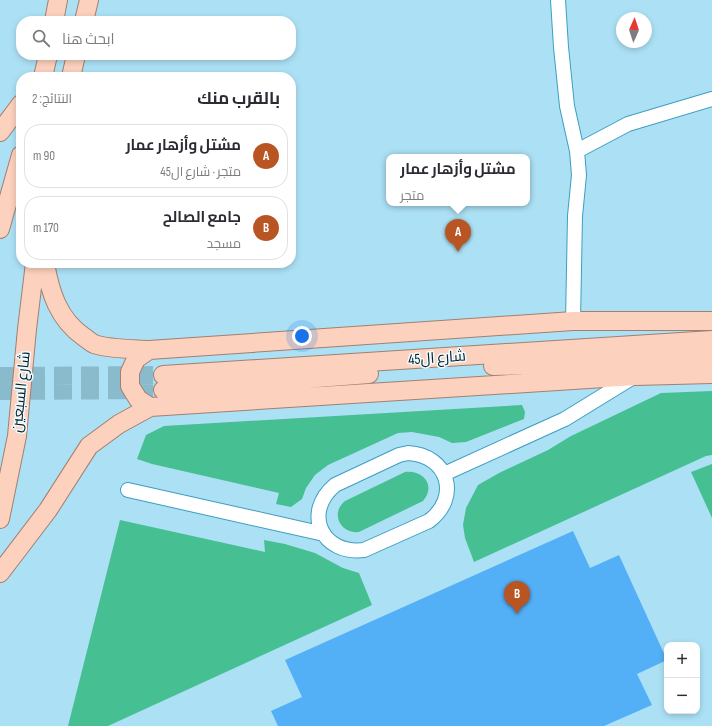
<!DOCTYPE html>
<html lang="ar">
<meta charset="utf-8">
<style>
:root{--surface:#fff;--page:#f7f7f7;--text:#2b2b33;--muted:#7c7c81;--line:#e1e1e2;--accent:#b95522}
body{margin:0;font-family:"Sofia Sans Condensed",Cairo,sans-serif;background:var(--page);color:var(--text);direction:rtl}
.controls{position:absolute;right:12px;bottom:12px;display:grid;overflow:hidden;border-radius:8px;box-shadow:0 2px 6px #0003}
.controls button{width:36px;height:36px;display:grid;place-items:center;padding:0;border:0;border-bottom:1px solid var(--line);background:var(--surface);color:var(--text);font:20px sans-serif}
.compass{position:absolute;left:616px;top:12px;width:36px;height:36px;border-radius:50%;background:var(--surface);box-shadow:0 2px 6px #0003;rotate:3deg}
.you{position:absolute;left:302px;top:336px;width:14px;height:14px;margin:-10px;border:3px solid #fff;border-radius:50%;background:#1a73e8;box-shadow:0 0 0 6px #1a73e833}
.badge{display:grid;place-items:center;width:26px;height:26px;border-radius:50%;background:var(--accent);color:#fff;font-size:13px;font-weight:700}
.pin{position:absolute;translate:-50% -33px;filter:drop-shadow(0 1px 2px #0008)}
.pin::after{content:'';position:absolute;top:21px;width:14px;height:12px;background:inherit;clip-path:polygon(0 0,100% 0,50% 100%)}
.popup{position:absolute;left:386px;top:154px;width:144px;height:52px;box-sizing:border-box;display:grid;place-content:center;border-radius:8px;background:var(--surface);filter:drop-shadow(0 1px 3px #0005);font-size:13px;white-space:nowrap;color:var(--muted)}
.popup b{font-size:15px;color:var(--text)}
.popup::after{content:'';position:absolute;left:50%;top:100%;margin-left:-8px;border:8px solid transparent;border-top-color:var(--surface)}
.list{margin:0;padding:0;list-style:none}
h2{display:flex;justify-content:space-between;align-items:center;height:52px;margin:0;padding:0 16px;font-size:17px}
h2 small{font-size:13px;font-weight:400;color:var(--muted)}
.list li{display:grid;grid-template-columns:26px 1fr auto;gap:12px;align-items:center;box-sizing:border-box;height:64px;margin:0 8px 8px;padding:0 8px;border:1px solid var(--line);border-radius:16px}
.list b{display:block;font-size:15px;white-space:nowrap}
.list p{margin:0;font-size:13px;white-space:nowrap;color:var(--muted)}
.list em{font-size:13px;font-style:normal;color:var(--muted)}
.icon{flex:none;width:22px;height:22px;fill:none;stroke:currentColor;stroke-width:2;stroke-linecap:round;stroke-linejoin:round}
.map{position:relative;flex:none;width:712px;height:726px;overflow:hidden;direction:ltr}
.search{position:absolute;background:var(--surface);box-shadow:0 2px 6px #0003;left:16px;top:16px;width:280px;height:44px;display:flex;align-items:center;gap:10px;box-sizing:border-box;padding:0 14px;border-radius:16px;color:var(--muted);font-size:15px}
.panel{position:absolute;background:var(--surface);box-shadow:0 2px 6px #0003;left:16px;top:72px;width:280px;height:196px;border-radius:16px;direction:rtl}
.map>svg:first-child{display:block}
.green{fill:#46c092}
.building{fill:#54b0f6}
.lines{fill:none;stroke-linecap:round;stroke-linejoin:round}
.major-tunnel{stroke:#8abbcd;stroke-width:18;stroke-dasharray:18 9;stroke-linecap:butt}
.minor-casing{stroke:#3d9ec0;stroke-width:16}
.major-casing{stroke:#a37f6f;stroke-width:20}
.minor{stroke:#fff;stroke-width:14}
.major{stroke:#fcd1be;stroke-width:18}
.labels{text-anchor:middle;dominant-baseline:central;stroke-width:3;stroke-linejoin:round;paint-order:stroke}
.street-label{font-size:15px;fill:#02212b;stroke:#f1fafd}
</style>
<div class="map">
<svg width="712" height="726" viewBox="0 0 712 726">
<rect width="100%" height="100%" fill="#ace1f5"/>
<!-- green -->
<path class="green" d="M712,391V455L706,456L474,562L465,538L463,525L466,508L478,485L499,473L548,450L571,436L661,393Z
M522,405L525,412L524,419L466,442L452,443L439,437L412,432L398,433L328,465L315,475L306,488L302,499L291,507L276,504L279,493L152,464L137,459L146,435L164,426Z
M712,464V518L691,472Z
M405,472C424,470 436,486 423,501L359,532C340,534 330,513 345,501Z
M120,520L265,552L264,540L285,544L315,553L343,568L359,573L372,605L108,726H68Z"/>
<!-- building -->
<path class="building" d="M573,531L590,568L619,555L667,660L637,674L652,705L604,726H278L271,711L302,697L285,660Z"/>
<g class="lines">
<!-- major-tunnel -->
<path class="major-tunnel" d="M0,376L163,375
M0,391L163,390"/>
<!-- minor casing -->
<g class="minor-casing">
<path id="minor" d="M558,0L561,47L567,106L577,151L579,175L575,216L573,321
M577,151L628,124L712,99
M408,453C448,455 461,497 429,521L364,550C322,555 302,513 335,485L399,455Z
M444,474L565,419L635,376
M128,490L324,534"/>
</g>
<!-- major casing -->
<g class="major-casing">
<path id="major" d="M54,21L58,0
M84,21L89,0
M43,77L48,55
M71,77L76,55
M0,132L21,104
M0,229L21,155
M45,263C50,292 58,319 84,337C87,339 90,342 94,344C107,349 134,349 149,350L573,321H712
M149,350L136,359L130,372V386L138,399L150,407
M493,366L712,358
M163,375L712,340
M163,390L369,374
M0,519L17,436L27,329L35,263
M0,573L48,510L89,446L119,424L150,407L635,376L712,374"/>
</g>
<!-- minor -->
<use href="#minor" class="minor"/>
<!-- major -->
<use href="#major" class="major"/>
</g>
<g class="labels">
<!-- street labels -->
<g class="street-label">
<text transform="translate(437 358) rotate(-4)">شارع ال45</text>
<text transform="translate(21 392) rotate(-84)">شارع السبعين</text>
</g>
</g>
</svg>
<div class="controls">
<button>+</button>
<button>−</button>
</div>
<svg class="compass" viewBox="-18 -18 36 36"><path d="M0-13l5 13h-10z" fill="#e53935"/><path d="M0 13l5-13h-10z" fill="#7c7c81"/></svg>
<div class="you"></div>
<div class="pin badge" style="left:458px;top:252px">A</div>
<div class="popup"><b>مشتل وأزهار عمار</b>متجر</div>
<div class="pin badge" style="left:517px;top:614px">B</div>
<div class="search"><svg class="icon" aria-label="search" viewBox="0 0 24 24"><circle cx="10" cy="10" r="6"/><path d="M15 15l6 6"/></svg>ابحث هنا</div>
<section class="panel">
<h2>بالقرب منك<small>النتائج: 2</small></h2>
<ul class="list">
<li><span class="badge">A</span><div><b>مشتل وأزهار عمار</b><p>متجر · شارع ال45</p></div><em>90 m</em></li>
<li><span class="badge">B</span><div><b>جامع الصالح</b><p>مسجد</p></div><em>170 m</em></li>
</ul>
</section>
</div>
